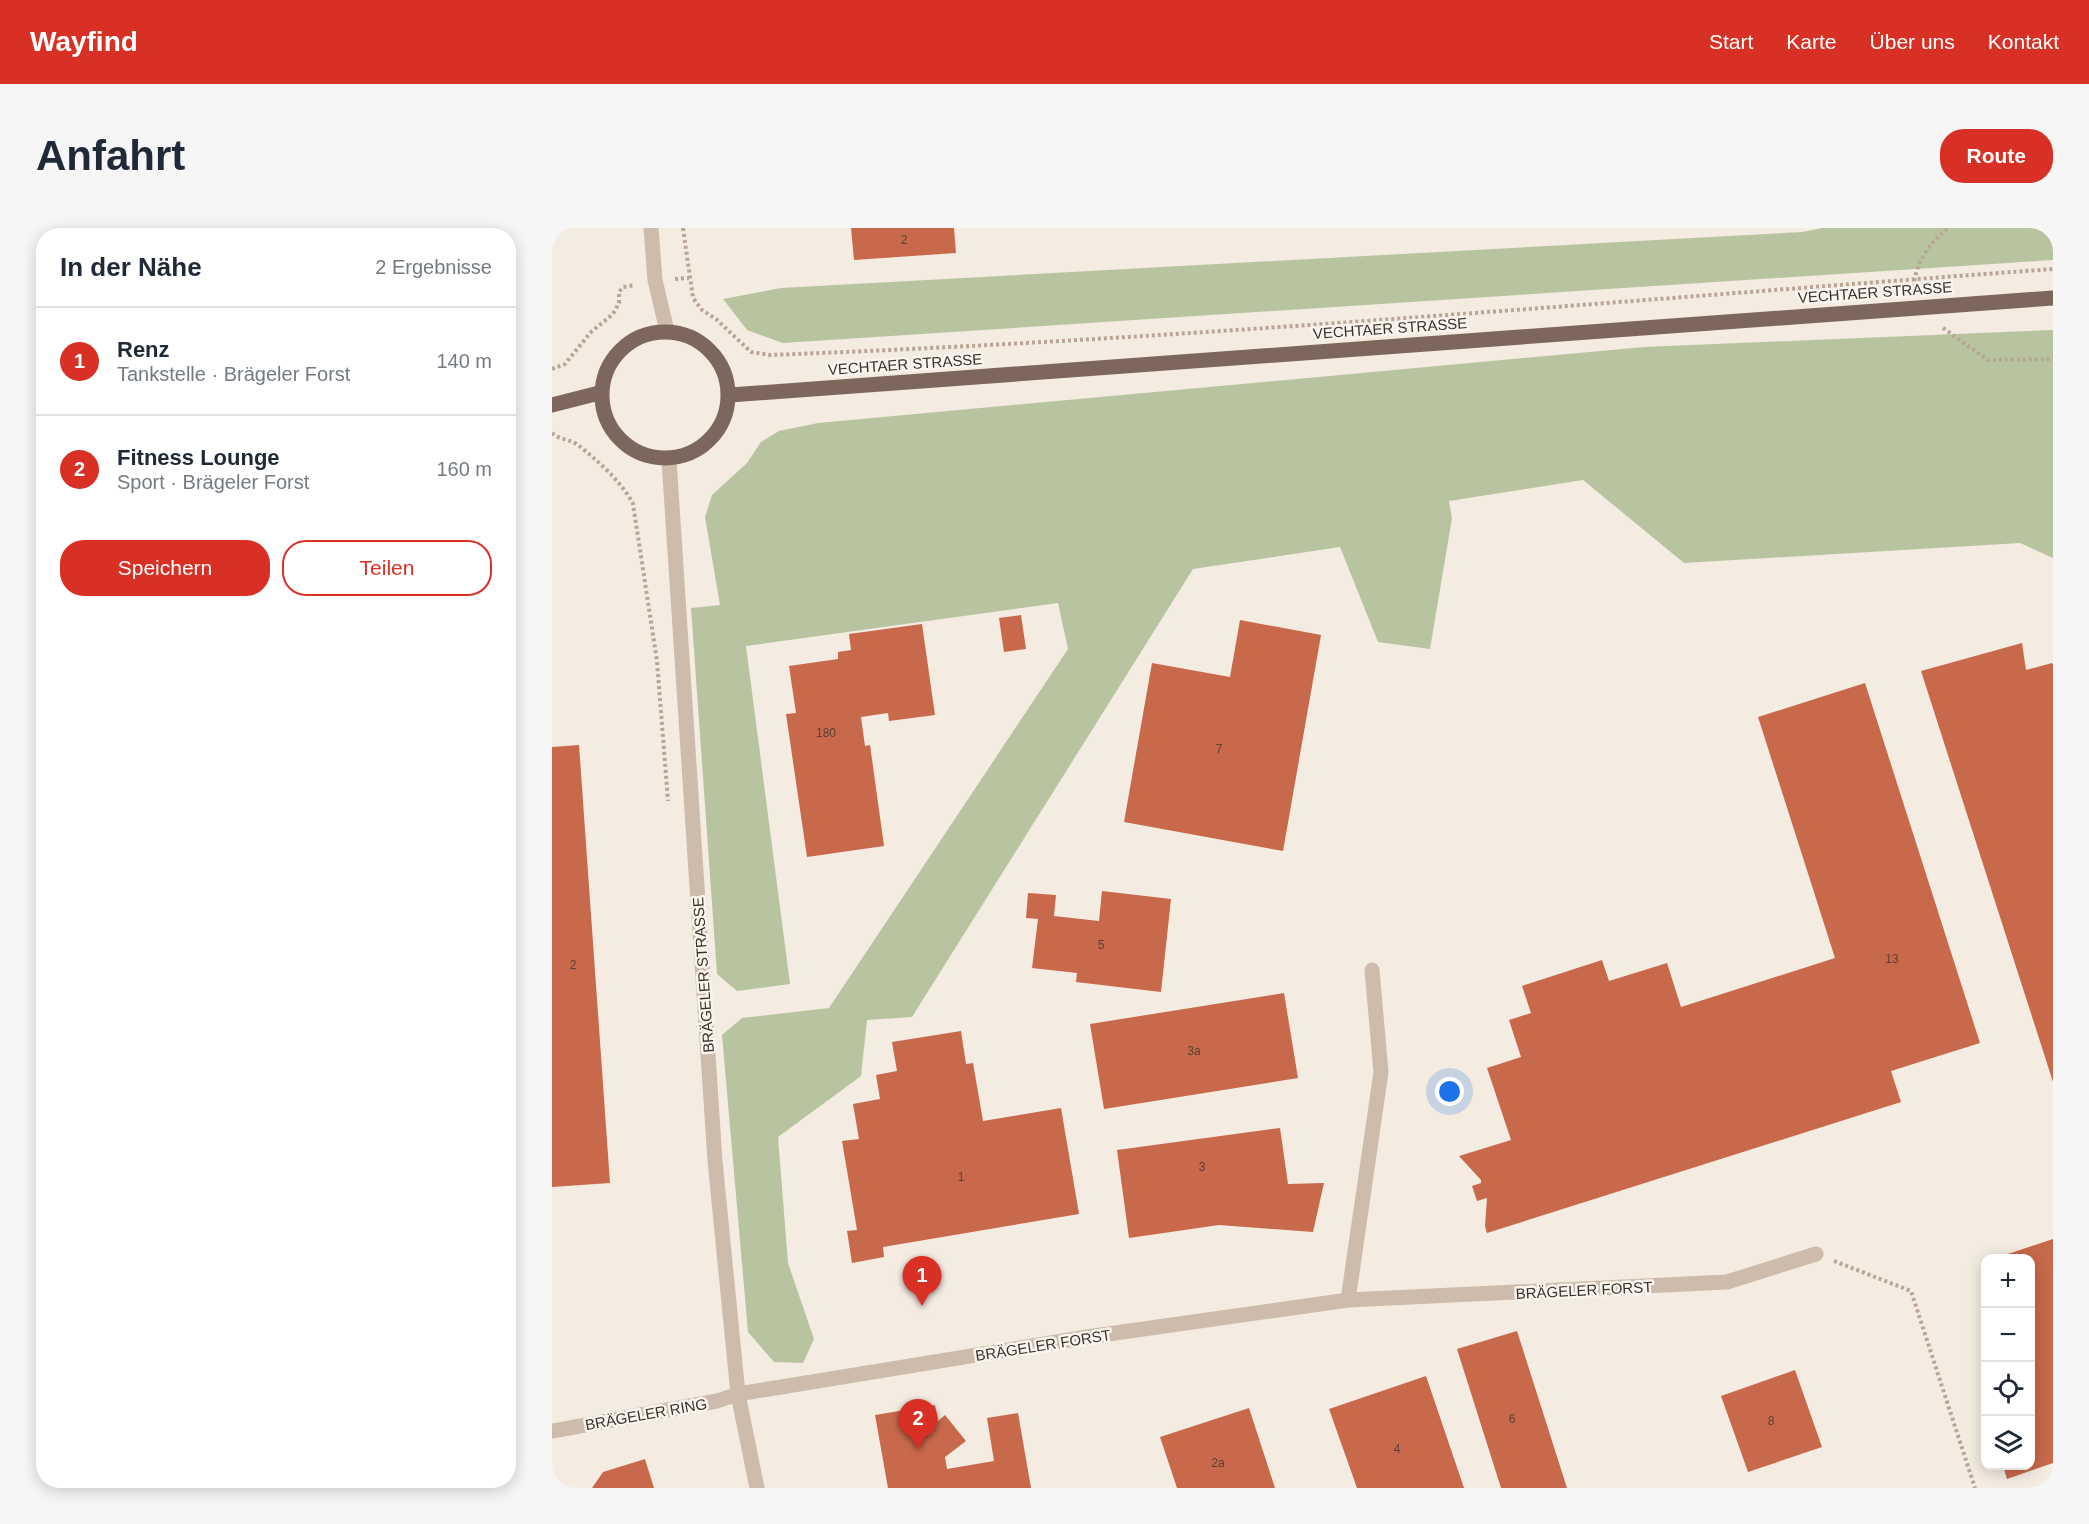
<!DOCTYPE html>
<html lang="de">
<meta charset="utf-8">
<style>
:root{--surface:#fff;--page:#f6f6f7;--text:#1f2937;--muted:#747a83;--line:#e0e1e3;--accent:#d93025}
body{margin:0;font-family:Helvetica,sans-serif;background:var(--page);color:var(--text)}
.controls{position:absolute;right:18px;bottom:18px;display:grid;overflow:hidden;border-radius:12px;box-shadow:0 3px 15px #0003}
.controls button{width:54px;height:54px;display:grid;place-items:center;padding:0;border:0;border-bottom:2px solid var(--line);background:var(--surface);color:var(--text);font:30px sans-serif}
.you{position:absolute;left:898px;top:864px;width:21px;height:21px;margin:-15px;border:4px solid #fff;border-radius:50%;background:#1a73e8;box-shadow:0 0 0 9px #1a73e833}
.badge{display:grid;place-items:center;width:39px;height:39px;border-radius:50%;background:var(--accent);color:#fff;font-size:20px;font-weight:700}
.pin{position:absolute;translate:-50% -50px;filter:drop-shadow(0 2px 3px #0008)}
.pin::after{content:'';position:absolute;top:32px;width:21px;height:18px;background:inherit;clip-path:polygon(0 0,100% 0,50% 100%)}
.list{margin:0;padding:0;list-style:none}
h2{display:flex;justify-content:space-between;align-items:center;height:78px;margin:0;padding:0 24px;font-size:26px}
h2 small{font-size:20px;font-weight:400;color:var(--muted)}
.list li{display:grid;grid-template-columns:39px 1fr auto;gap:18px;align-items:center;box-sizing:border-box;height:108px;padding:0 24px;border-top:2px solid var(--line)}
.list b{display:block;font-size:22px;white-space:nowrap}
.list p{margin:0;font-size:20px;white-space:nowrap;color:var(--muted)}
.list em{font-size:20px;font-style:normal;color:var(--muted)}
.actions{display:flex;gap:12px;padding:18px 24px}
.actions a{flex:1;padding:14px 0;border:2px solid var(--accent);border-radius:24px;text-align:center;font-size:21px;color:var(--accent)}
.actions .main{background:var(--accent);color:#fff}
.icon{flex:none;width:33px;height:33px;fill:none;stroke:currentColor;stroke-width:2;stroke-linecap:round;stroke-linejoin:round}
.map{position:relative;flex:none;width:1501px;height:1260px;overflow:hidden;border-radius:24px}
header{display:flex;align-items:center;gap:36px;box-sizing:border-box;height:84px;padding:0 30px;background:var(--accent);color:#fff}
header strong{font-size:28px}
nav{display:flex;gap:33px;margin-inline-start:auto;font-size:21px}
.intro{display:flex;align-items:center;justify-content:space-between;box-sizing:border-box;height:144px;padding:0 36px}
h1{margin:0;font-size:42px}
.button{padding:15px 27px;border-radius:24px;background:var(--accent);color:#fff;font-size:21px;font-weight:700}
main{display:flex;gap:36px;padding:0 36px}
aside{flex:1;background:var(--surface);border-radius:24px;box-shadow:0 3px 15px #0003}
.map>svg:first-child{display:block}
.green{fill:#b8c4a0}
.building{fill:#c8694b}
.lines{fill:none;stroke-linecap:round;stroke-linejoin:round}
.path{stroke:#b9a596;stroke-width:4;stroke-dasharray:3 3;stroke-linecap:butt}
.minor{stroke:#cdbbac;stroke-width:15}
.major{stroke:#7d675c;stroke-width:15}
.labels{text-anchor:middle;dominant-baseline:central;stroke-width:5;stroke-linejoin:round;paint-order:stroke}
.number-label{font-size:12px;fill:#5e3e33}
.street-label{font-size:15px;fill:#3b302b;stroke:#fbf5ee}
</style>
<header>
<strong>Wayfind</strong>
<nav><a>Start</a><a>Karte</a><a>Über uns</a><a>Kontakt</a></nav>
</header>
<div class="intro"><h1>Anfahrt</h1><a class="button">Route</a></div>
<main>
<aside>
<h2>In der Nähe<small>2 Ergebnisse</small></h2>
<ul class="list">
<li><span class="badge">1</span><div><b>Renz</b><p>Tankstelle · Brägeler Forst</p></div><em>140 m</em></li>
<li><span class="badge">2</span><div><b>Fitness Lounge</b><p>Sport · Brägeler Forst</p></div><em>160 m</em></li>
</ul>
<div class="actions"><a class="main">Speichern</a><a>Teilen</a></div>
</aside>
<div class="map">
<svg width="1501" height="1260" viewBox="0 0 1501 1260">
<rect width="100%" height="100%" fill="#f4ebe1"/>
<!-- green -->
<path class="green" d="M1270,0H1501V32L231,115L195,102L171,71L229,60L1251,4Z
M1501,102V330L1468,315L1132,335L1031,252L897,273L900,290L878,421L826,414L788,319L641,341L360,789L315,792L309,848L226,909L236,1035L262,1111L251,1135L222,1134L196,1104L170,807L190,790L277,780L516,421L506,375L194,418L238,756L185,763L165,746L139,380L168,377L153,289L160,267L195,235L209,214L227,203L266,195L1092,119Z"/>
<!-- building -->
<path class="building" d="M299,0H402L404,25L302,32Z
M469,387L474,421L452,424L447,390Z
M688,392L769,407L731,623L572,594L600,435L678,449Z
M370,396L383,487L337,493L336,485L309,489L313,518L318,517L332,618L255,629L234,486L244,485L237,438L286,431V424L299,422L297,406Z
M1470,415L1474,442L1500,435L1501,437V854L1369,443Z
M1313,455L1428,815L1339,843L1349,874L935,1005L933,998L935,970L925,973L920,958L929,955V952L907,928L959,912L935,840L969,829L957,792L979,785L970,758L1050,732L1057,753L1115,735L1129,779L1283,730L1206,489Z
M27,517L58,955L0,959V519Z
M550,663L619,671L609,764L524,754L525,745L480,740L486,691L474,690L476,665L504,667L502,688L547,693Z
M732,765L746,850L552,881L538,796Z
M409,803L414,836L421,835L431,893L509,880L527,986L331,1019L332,1029L300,1035L295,1003L305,1002L290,913L307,911L301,876L328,871L324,847L345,843L340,814Z
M728,900L736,956L772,955L761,1004L667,997L577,1010L565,922Z
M1501,1011V1235L1455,1251L1451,1238H1478V1030H1444Z
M965,1103L1015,1260H949L905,1121Z
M1243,1142L1270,1219L1196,1244L1169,1168Z
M874,1148L912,1260H805L777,1181Z
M383,1177L386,1193L393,1187L414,1213L393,1229L395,1241L442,1233L435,1190L466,1185L479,1260H336L323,1187Z
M697,1180L723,1260H625L608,1209Z
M93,1231L102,1260H40L51,1244Z"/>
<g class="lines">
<!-- path -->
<path class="path" d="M131,0L141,70L150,82L164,91L199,124L218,127C647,111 1074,72 1501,41
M123,51L137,50
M1362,59C1363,34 1378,15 1396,0
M1391,100L1436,132L1501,131
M0,141L13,136L39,104L61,86L67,75V64L71,59L83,57
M0,205C8,212 18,211 26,217C44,231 71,255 81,276L105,433L116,573
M1282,1033L1359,1063L1423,1260"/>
<!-- minor -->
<path class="minor" d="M99,0L103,52L115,103
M117,232L163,933L186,1166L205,1260
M796,1072L829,844L820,742
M0,1203L165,1173L186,1166L535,1109L796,1072L1175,1054L1264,1026"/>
<!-- major -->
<path class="major" d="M50 167a63 63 0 1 1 126 0a63 63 0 1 1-126 0Z
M178,167L1501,70
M0,177L47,165"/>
</g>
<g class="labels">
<!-- number labels -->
<g class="number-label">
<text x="352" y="12">2</text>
<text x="274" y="505">180</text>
<text x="667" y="521">7</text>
<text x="549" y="717">5</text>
<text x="1340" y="731">13</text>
<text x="21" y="737">2</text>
<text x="642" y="823">3a</text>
<text x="650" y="939">3</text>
<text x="409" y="949">1</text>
<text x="960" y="1191">6</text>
<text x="1219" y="1193">8</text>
<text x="845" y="1221">4</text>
<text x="666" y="1235">2a</text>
</g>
<!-- street labels -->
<g class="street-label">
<text transform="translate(1323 64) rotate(-4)">VECHTAER STRASSE</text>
<text transform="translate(838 100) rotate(-4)">VECHTAER STRASSE</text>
<text transform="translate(353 136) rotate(-4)">VECHTAER STRASSE</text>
<text transform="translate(151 747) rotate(-94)">BRÄGELER STRASSE</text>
<text transform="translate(1032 1062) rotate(-3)">BRÄGELER FORST</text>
<text transform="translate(491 1117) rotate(-9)">BRÄGELER FORST</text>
<text transform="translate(94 1186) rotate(-10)">BRÄGELER RING</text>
</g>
</g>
</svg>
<div class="controls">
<button>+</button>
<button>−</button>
<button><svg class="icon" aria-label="locate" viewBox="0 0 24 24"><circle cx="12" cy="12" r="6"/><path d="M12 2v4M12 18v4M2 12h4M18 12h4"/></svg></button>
<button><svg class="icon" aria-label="layers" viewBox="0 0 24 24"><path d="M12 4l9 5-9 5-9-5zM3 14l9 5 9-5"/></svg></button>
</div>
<div class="you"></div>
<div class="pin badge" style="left:370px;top:1078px">1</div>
<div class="pin badge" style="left:366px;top:1221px">2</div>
</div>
</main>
